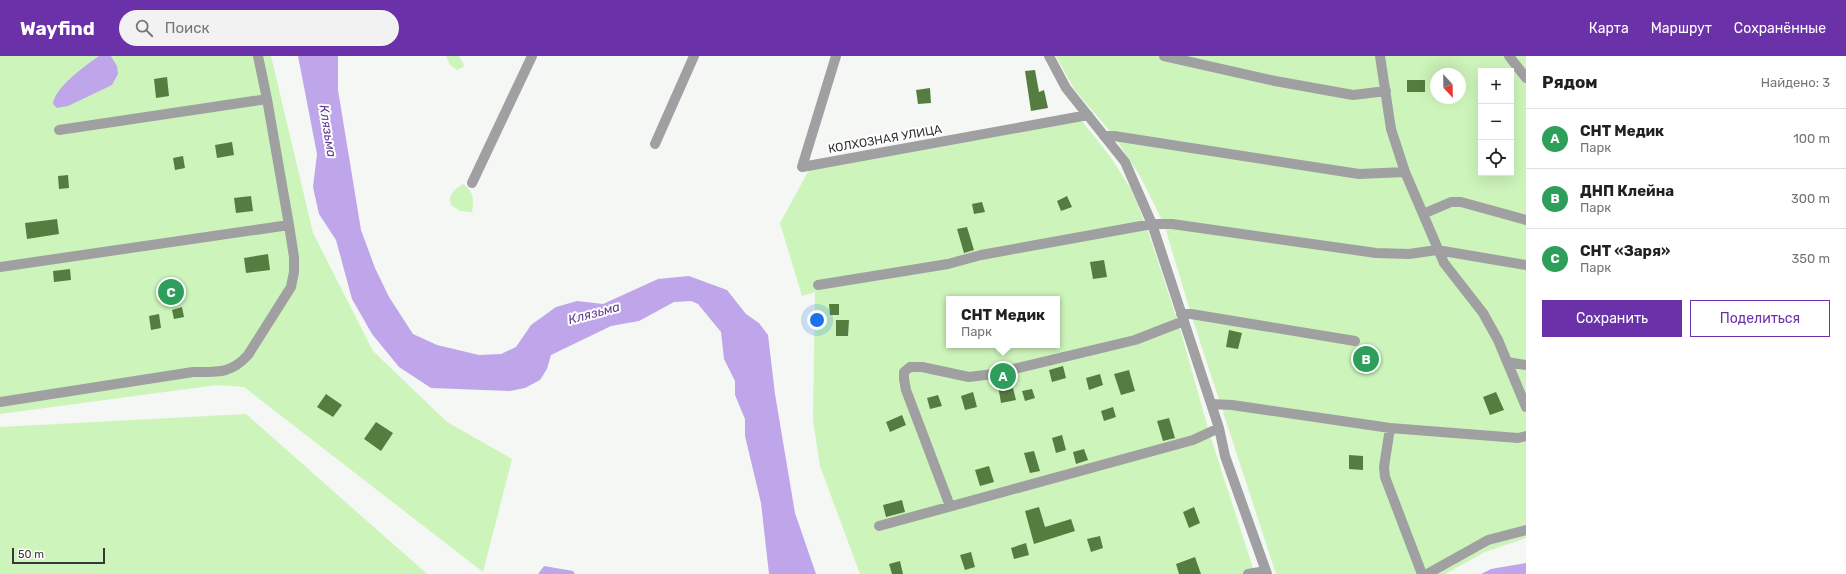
<!DOCTYPE html>
<html lang="ru">
<meta charset="utf-8">
<style>
:root{--surface:#fff;--page:#f2f2f2;--text:#202124;--muted:#757577;--line:#e0e0e0;--accent:#6a31a8}
body{margin:0;font-family:Rubik,sans-serif;background:var(--page);color:var(--text)}
.controls{position:absolute;right:12px;top:12px;display:grid;overflow:hidden;border-radius:0px;box-shadow:0 4px 16px #0002}
.controls button{width:36px;height:36px;display:grid;place-items:center;padding:0;border:0;border-bottom:1px solid var(--line);background:var(--surface);color:var(--text);font:20px sans-serif}
.compass{position:absolute;left:1430px;top:12px;width:36px;height:36px;border-radius:50%;background:var(--surface);box-shadow:0 4px 16px #0002;rotate:158deg}
.scale{position:absolute;left:12px;bottom:10px;width:93px;box-sizing:border-box;padding-left:4px;border:2px solid #363735;border-top:0;font-size:11px;line-height:14px;white-space:nowrap;color:#363735;-webkit-text-stroke:3px #fff;paint-order:stroke}
.you{position:absolute;left:817px;top:264px;width:14px;height:14px;margin:-10px;border:3px solid #fff;border-radius:50%;background:#1a73e8;box-shadow:0 0 0 6px #1a73e833}
.badge{display:grid;place-items:center;width:26px;height:26px;border-radius:50%;background:var(--accent);color:#fff;font-size:13px;font-weight:700}
.pin{position:absolute;translate:-50% -50%;border:2px solid #fff;box-shadow:0 1px 4px #0006}
.popup{position:absolute;left:946px;top:240px;width:114px;height:52px;box-sizing:border-box;display:grid;place-content:center;border-radius:0px;background:var(--surface);filter:drop-shadow(0 1px 3px #0005);font-size:13px;white-space:nowrap;color:var(--muted)}
.popup b{font-size:15px;color:var(--text)}
.popup::after{content:'';position:absolute;left:50%;top:100%;margin-left:-8px;border:8px solid transparent;border-top-color:var(--surface)}
.list{margin:0;padding:0;list-style:none}
h2{display:flex;justify-content:space-between;align-items:center;height:52px;margin:0;padding:0 16px;font-size:17px}
h2 small{font-size:13px;font-weight:400;color:var(--muted)}
.list li{display:grid;grid-template-columns:26px 1fr auto;gap:12px;align-items:center;box-sizing:border-box;height:60px;padding:0 16px;border-top:1px solid var(--line)}
.list b{display:block;font-size:15px;white-space:nowrap}
.list p{margin:0;font-size:13px;white-space:nowrap;color:var(--muted)}
.list em{font-size:13px;font-style:normal;color:var(--muted)}
.actions{display:flex;gap:8px;padding:12px 16px}
.actions a{flex:1;padding:9px 0;border:1px solid var(--accent);border-radius:0px;text-align:center;font-size:14px;color:var(--accent)}
.actions .main{background:var(--accent);color:#fff}
.icon{flex:none;width:22px;height:22px;fill:none;stroke:currentColor;stroke-width:2;stroke-linecap:round;stroke-linejoin:round}
.map{position:relative;flex:none;width:1526px;height:518px;overflow:hidden}
header{display:flex;align-items:center;gap:24px;box-sizing:border-box;height:56px;padding:0 20px;background:var(--accent);color:#fff}
header strong{font-size:19px}
nav{display:flex;gap:22px;margin-inline-start:auto;font-size:14px}
.search{width:280px;height:36px;background:var(--page);display:flex;align-items:center;gap:10px;box-sizing:border-box;padding:0 14px;border-radius:22px;color:var(--muted);font-size:15px}
main{display:flex}
aside{flex:1;background:var(--surface)}
.map>svg:first-child{display:block}
.green{fill:#cdf4ba;fill-rule:evenodd}
.water{fill:#bfa6ea}
.building{fill:#567d40}
.lines{fill:none;stroke-linecap:round;stroke-linejoin:round}
.street{stroke:#a09fa1;stroke-width:10}
.labels{text-anchor:middle;dominant-baseline:central;stroke-width:4;stroke-linejoin:round;paint-order:stroke}
.street-label{font-size:12px;fill:#363735;stroke:#fff}
.water-label{font-size:13px;font-style:italic;fill:#624090;stroke:#fff}
</style>
<header>
<strong>Wayfind</strong>
<div class="search"><svg class="icon" aria-label="search" viewBox="0 0 24 24"><circle cx="10" cy="10" r="6"/><path d="M15 15l6 6"/></svg>Поиск</div>
<nav><a>Карта</a><a>Маршрут</a><a>Сохранённые</a></nav>
</header>
<main>
<div class="map">
<svg width="1526" height="518" viewBox="0 0 1526 518">
<rect width="100%" height="100%" fill="#f4f7f3"/>
<!-- green -->
<path class="green" d="M0,0H99L92,5L117,10L111,0H271L313,177L373,295L447,366L512,403L483,516L244,331L217,329L0,358Z
M446,0H459L464,9L463,11L457,14L450,9Z
M1056,0H1526V482L1485,496L1445,518H1276L1191,258L1164,168L1140,120L1114,80L1074,33ZM1481,15H1511V117H1481ZM1436,18H1460V42H1436Z
M1082,65L1112,103L1132,135L1148,175L1181,276L1209,376L1255,518H860L820,410L813,364L815,236L802,240L780,167L809,114ZM949,243H1057V289H949Z
M463,128C474,137 474,142 472,156L460,155L451,149C448,138 454,134 463,128Z
M246,358L427,518H0V371Z"/>
<!-- water -->
<path class="water" d="M99,0H111L117,10L118,18L112,29L68,50L57,52L53,48C54,32 86,9 99,0Z
M298,0H338V34L361,174L375,212L389,241L413,278L437,289L479,299L501,298L516,291L531,269L556,251L577,245L603,248L658,223L689,220L727,234L746,258L759,267L768,279L775,338L795,457L816,518H769L761,447L745,380V363L735,339V325L724,303L721,276L698,248L691,245L674,246L639,265L611,270L551,299L547,313L540,324L525,332L510,335L431,332L399,311L372,278L352,243L336,184L319,158L313,131L317,98Z
M1526,507V518H1481L1491,513Z
M544,510L573,515L575,518H538Z"/>
<!-- building -->
<path class="building" d="M1035,14L1039,36L1044,34L1048,52L1031,55L1025,15Z
M167,21L169,40L156,42L154,23Z
M1407,24H1425V36H1407Z
M930,32L931,47L918,48L916,34Z
M232,86L234,99L217,102L215,89Z
M183,100L185,112L175,114L173,102Z
M68,119L69,132L59,133L58,120Z
M251,140L253,155L236,157L234,142Z
M1067,140L1072,151L1061,155L1057,145Z
M982,146L985,156L974,158L972,148Z
M57,163L59,178L27,183L25,167Z
M967,171L974,194L964,197L957,173Z
M268,198L270,214L246,217L244,202Z
M1104,204L1107,221L1093,223L1090,206Z
M70,213L71,224L54,226L53,215Z
M829,248H839V259H830Z
M182,251L184,261L174,263L172,254Z
M159,258L161,272L151,274L149,260Z
M836,264H849L848,280H836Z
M1229,274L1242,277L1238,293L1226,291Z
M1063,310L1066,322L1052,326L1049,314Z
M1129,314L1135,335L1121,339L1114,318Z
M1100,318L1103,329L1089,334L1086,322Z
M1009,326L1010,333L1013,332L1016,344L1001,347L998,329Z
M1032,333L1035,342L1025,345L1022,335Z
M973,336L977,351L965,354L961,340Z
M1496,336L1504,354L1490,359L1483,341Z
M326,338L342,349L333,361L317,351Z
M938,339L942,350L930,353L927,342Z
M1113,351L1116,361L1104,365L1101,355Z
M902,359L906,369L890,376L886,366Z
M1169,362L1175,382L1163,385L1157,365Z
M376,366L393,377L381,395L364,383Z
M1062,379L1066,394L1056,397L1052,382Z
M1084,393L1088,404L1076,408L1073,396Z
M1034,395L1040,415L1030,417L1024,397Z
M1349,399L1363,400V414L1349,413Z
M989,410L994,426L980,430L975,414Z
M902,444L905,456L886,461L883,449Z
M1039,451L1045,471L1071,463L1075,475L1034,488L1025,455Z
M1194,451L1200,467L1189,472L1183,456Z
M1100,480L1103,492L1091,496L1087,483Z
M1026,487L1029,499L1014,503L1011,492Z
M971,496L975,511L965,514L960,499Z
M1195,501L1201,518H1179L1176,508Z
M900,505L903,518H892L889,508Z"/>
<g class="lines">
<!-- street -->
<path class="street" d="M836,0L802,111L1088,59
M1049,0L1066,32L1125,106L1152,168L1219,372L1225,400L1267,518
M1164,0L1275,25L1353,39L1386,35
M1380,0L1391,73L1405,116L1444,207L1483,257L1498,284L1526,351
M1509,0L1526,22
M59,74L267,43
M1104,80H1114L1359,118L1405,116
M655,88L694,0
M472,127L532,0
M1423,158L1451,146H1461L1526,164
M0,211L289,169
M818,229L948,208L981,199L1152,168H1172L1376,197L1409,198L1437,194L1526,209
M1181,258H1191L1355,285
M1507,306L1526,309
M0,346L193,316C217,316 231,318 248,299L291,231L294,216V201L289,169L267,43L258,0
M1211,348L1232,349L1390,372L1518,382L1526,380
M1390,372L1384,411L1385,421L1422,518
M950,450L906,334L904,323V316L910,311H922L969,321L993,318L1135,284L1184,265
M879,470L1193,384L1219,372
M1248,518L1266,515
M1427,518L1488,484L1526,474"/>
</g>
<g class="labels">
<!-- street labels -->
<g class="street-label">
<text transform="translate(885 83) rotate(-10)">КОЛХОЗНАЯ УЛИЦА</text>
</g>
<!-- water labels -->
<g class="water-label">
<text transform="translate(328 75) rotate(81)">Клязьма</text>
<text transform="translate(594 257) rotate(-15)">Клязьма</text>
</g>
</g>
</svg>
<div class="controls">
<button>+</button>
<button>−</button>
<button><svg class="icon" aria-label="locate" viewBox="0 0 24 24"><circle cx="12" cy="12" r="6"/><path d="M12 2v4M12 18v4M2 12h4M18 12h4"/></svg></button>
</div>
<svg class="compass" viewBox="-18 -18 36 36"><path d="M0-13l5 13h-10z" fill="#e53935"/><path d="M0 13l5-13h-10z" fill="#757577"/></svg>
<div class="scale">50 m</div>
<div class="you"></div>
<div class="pin badge" style="left:1003px;top:320px;background:#2e9e5b">A</div>
<div class="popup"><b>СНТ Медик</b>Парк</div>
<div class="pin badge" style="left:1366px;top:303px;background:#2e9e5b">B</div>
<div class="pin badge" style="left:171px;top:236px;background:#2e9e5b">C</div>
</div>
<aside>
<h2>Рядом<small>Найдено: 3</small></h2>
<ul class="list">
<li><span class="badge" style="background:#2e9e5b">A</span><div><b>СНТ Медик</b><p>Парк</p></div><em>100 m</em></li>
<li><span class="badge" style="background:#2e9e5b">B</span><div><b>ДНП Клейна</b><p>Парк</p></div><em>300 m</em></li>
<li><span class="badge" style="background:#2e9e5b">C</span><div><b>СНТ «Заря»</b><p>Парк</p></div><em>350 m</em></li>
</ul>
<div class="actions"><a class="main">Сохранить</a><a>Поделиться</a></div>
</aside>
</main>
